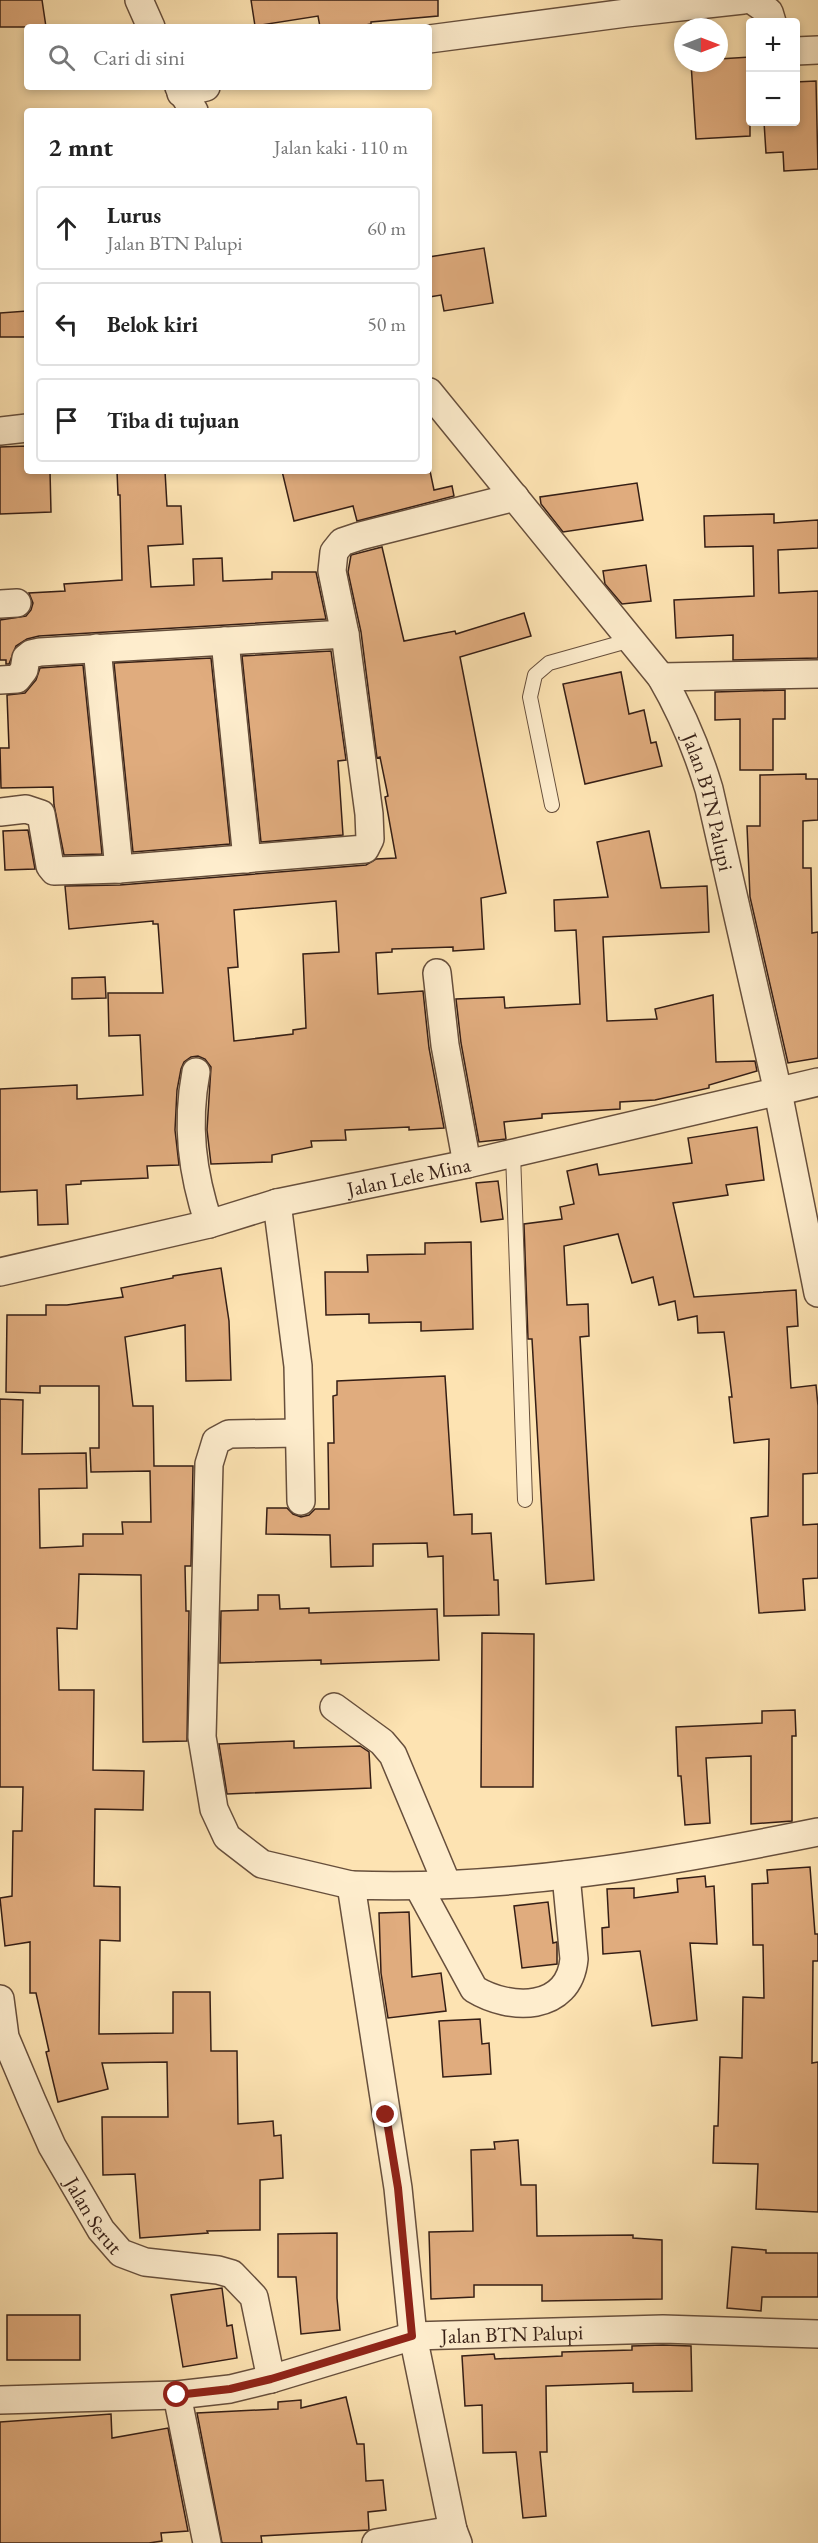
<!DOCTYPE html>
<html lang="id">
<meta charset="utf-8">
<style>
:root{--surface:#fff;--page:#f6f6f6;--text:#222;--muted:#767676;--line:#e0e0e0}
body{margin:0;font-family:"EB Garamond",serif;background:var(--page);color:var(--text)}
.controls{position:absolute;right:18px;top:18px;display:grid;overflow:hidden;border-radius:6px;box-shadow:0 3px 9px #0003}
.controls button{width:54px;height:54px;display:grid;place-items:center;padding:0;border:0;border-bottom:2px solid var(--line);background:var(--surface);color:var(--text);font:30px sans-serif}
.compass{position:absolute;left:674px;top:18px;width:54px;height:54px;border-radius:50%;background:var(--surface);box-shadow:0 3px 9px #0003;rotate:90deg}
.stop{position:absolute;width:18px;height:18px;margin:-14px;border:4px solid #8f2418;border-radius:50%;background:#fff}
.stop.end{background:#8f2418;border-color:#fff;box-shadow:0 2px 6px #0008}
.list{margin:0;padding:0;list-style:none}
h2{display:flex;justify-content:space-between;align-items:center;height:78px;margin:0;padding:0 24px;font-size:26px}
h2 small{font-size:20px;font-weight:400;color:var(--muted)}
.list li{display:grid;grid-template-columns:39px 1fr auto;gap:18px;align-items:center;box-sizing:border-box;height:84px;margin:0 12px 12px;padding:0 12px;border:2px solid var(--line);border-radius:6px}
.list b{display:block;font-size:22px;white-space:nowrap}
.list p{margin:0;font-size:20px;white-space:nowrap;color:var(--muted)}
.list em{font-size:20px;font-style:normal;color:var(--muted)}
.icon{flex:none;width:33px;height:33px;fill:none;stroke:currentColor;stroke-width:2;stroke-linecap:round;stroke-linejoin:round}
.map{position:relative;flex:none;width:818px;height:2543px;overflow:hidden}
.search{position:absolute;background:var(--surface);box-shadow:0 3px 9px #0003;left:24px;top:24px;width:408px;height:66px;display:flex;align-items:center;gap:15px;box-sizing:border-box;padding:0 21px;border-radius:6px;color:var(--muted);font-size:22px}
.panel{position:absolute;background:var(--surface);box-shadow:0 3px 9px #0003;left:24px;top:108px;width:408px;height:366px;border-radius:6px}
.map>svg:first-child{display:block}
.building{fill:#e0ac7e;stroke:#351e15;stroke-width:1.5;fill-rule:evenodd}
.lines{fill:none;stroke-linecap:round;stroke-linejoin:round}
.lane-casing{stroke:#674f3c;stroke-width:16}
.street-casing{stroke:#674f3c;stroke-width:30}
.lane{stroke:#feedcd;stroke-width:14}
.street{stroke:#feedcd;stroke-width:27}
.route{stroke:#8f2418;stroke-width:8}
.labels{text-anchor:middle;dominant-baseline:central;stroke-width:5;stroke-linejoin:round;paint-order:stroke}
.street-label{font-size:21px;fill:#351e15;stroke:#feedcd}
</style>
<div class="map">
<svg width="818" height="2543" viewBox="0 0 818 2543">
<rect width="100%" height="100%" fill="#fde3b2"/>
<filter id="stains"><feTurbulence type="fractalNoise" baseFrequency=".00333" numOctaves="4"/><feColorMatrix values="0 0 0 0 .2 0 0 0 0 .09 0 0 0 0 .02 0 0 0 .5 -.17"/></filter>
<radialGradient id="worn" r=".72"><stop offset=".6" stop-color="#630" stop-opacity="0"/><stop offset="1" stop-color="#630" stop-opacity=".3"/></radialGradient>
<!-- building -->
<path class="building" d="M0,0H42L46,27H0Z
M251,0H438V16L371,22V24L355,27H320L318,16L255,26Z
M750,57V136L696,139L691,63H719V59Z
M816,81L818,169L784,171L783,152L766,153L764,122H795V82Z
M484,248L493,303L444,311L441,295L429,297V257Z
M27,311V337H0V313Z
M27,446V471H50L51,512L0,514V447Z
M117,471H165L167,506H181L183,544L148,546L151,587L194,585L193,559L222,558L223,581L272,579V572H316L326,619L39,636L27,639L16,646L9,664H6V660H0V620L26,616L31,610L33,603L29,593L65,591L64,584L122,580L120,495H118Z
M282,471H430L434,490L452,486L454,496L357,521L353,506L294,521Z
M637,483L643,520L563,532L541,504L540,497Z
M774,514V523L818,520V548L778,550L779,593L818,591V658L733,660V635L676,638L674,600L754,596L753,546L705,547L704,516Z
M382,547L404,641L455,631L456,634L524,613L531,636L460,657L506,893L481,898L484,949L453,951V947L392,949V952L376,953L378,994L423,991L429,1048L444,1128L409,1130V1127L345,1130L346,1140L311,1141L312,1147L272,1155V1162L211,1164L207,1130L211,1067L205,1059L198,1056L191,1057L184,1062L181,1069L177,1090L175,1130L179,1165L147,1166L148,1178L81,1181V1184L66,1185L68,1224L38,1225L37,1190L0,1192V1089L77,1085V1099L143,1095L140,1035L109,1036L108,993H163L158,924H153V921L69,929L65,886L120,885L366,865L376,859L396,858L385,797L388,796L380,757L377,758L361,632L348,572L351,555ZM336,901L339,952L303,954L306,1028L293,1030V1034L234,1041L228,968L238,967L234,910Z
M646,565L651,601L622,604L605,584L603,571Z
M331,651L346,760L338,761L343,835L261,842L242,656Z
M211,658L230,844L133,852L114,663Z
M83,665L102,854L64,855L54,805L53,787L1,788L0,748H9L7,695L25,693L36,680L40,668Z
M621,672L629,714L644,710L651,743L656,742L662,766L585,784L563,684Z
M785,690V719H773V770H740V719L715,720V692Z
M806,774V779H818V820L803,821V868H811L812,933L818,932V1058L788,1063L750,897L747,826H760V775Z
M28,830L35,869L5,870L3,831Z
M649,831L661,888L707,886L709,932L603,937L607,1021L657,1019L655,1009L713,995L716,1062L755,1061L757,1071L709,1085V1088L655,1100L620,1102V1109L542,1114V1118L504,1122L506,1139L479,1142L461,1043L456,999L504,997L505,1008L580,1004L576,930L555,931L554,900L608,897L597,842Z
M105,977L106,998L72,999V978Z
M757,1127L764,1180L726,1185L728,1195L673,1203L694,1297L796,1290L798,1326L787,1327L791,1388L816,1385L818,1406V1473L803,1474V1525L818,1524V1578L803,1579L805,1610L759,1613L751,1518L768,1516L769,1439L734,1443L729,1397H732L724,1332L698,1333L697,1316L678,1320L675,1301L659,1305L653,1277L632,1283L618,1234L564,1246L567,1305L588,1304L589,1336L580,1337L594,1580L546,1584L532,1339H528L524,1224L562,1219L560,1207L574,1204L567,1171L597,1164L599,1175L692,1163L688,1138Z
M498,1181L503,1219L481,1222L476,1183Z
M471,1242L473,1329L421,1331V1322L369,1323V1314L326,1315L325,1272H368L367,1255L425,1254V1243Z
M221,1268L229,1321L231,1380L186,1381L185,1325L125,1337L133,1406H153L154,1466H193L191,1566H185L186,1611H189L187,1741L143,1742L141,1575L79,1574L77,1629L57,1628L59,1690H94L93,1770L144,1771L143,1810L95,1809L94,1886L120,1887V1941L100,1940L99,2034L173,2033V1992H210L211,2051H237L238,2124L273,2121L274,2136L281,2135L283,2178L260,2180V2230L207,2231L208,2233L140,2238L135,2174L103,2175L102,2117H168L167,2062L102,2063L108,2089L58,2102L46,2052L49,2051L36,1993H30V1942L5,1946L0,1898L12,1896L13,1831H22L23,1787H0V1399L23,1400L22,1454L86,1453L87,1488L39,1489L40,1548L83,1546V1534H123L122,1522H151L150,1471L91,1472L90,1448H99V1386H40V1393L6,1392L7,1315H46V1305H67L123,1297L121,1288L173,1278V1276Z
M445,1376L454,1515L472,1514V1534L491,1533L494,1580H498L499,1615L444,1616L443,1556L428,1557L427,1543L373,1544V1566L331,1567L330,1535L266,1534L267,1508H287L293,1514L301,1517L309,1515L315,1509H329L328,1443H334L333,1396L337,1395V1381Z
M258,1595H279L280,1609L309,1608V1613L437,1609L439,1660L321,1664V1660L220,1663L221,1611L258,1610Z
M482,1633L534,1634L533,1787H481Z
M795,1710L796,1736H792V1821L751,1824V1756L706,1758L710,1823L685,1825L681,1776H678L676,1727L762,1723V1711Z
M294,1741V1748L360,1746L369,1752L371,1788L227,1794L219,1744Z
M810,1867L815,1934H818V1961H813L812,2063L818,2062V2212L756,2209L758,2164L713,2163L714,2126H718L720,2057L742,2058L743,1997L764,1998L763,1945H753L752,1884L768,1883L767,1870Z
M705,1876L706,1887L714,1886L717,1944L690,1943L697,2020L652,2026L640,1951L603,1954L602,1928L609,1927L607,1889L634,1888V1898L678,1892L677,1879Z
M548,1902L553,1943L557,1942V1964L522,1968L514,1906Z
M409,1912L412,1977L441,1973L446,2011L388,2018L381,1973L379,1913Z
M480,2019L482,2044L489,2043L491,2074L443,2077L439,2021Z
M518,2140L521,2185H536L537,2236L633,2235V2238L662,2240V2299L542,2301V2285H474V2297L431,2299L429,2232L473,2231L471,2150L495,2149L494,2142Z
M337,2233V2298L340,2330L301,2334L296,2277H278V2234Z
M732,2247L766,2250V2253H818V2297H762L761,2311L727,2308Z
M222,2288L227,2326L232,2325L237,2358L183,2367L171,2295Z
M7,2315H80V2360H7Z
M663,2345L691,2346L692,2391L633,2392V2383L546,2386L547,2452H540L546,2516L523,2518L516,2452L483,2453L482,2405L465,2406L462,2356L494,2354L495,2359L562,2356V2352L632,2350V2346Z
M346,2397L357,2444H364L366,2481L383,2480L386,2510L368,2512L369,2530L261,2536L262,2543H222L197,2413L278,2409V2402L301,2400V2408Z
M111,2414L112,2438L168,2428L188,2531L161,2533L162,2541L149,2543H0V2422Z"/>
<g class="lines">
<!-- lane casing -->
<g class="lane-casing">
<path id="lane" d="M552,805L530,697L535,675L549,663L631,640
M513,1153L525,1500"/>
</g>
<!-- street casing -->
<g class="street-casing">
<g id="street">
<path d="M139,0L151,27"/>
<path d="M752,0L769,12L772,22"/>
<path d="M429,39L626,13L743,0"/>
<path d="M796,51L818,50"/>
<path d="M179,87L194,111"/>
<path d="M181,93L206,87"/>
<path id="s1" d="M429,392L661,677C682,713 697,749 709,789L778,1092L818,1293"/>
<path d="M0,431L27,428"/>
<path d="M0,604L17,603"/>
<path d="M225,641L247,859"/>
<path d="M97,648L119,869"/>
<path d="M661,677L818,674"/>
<path d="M0,680L17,679L24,670L26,658L31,654L40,652L345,634"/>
<path d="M0,812L26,809L41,814L50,866L54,871L119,869L365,849L370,839L369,814L345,634L332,571L334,552L342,542L360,536L515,497"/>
<path d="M437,973L445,1045L467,1164"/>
<path d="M196,1072C186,1125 192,1173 209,1224"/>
<path d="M277,1203L298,1366L301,1501"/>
<path id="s2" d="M0,1272L209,1224L277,1203L467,1164L818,1082"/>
<path d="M299,1433L229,1434L216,1441L209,1464L202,1737L214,1809L227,1837L262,1864L351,1885"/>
<path d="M334,1707L382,1742L393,1755L447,1884"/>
<path d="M418,1886L474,1989C510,2011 569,2012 574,1959L566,1875"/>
<path id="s3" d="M0,1999L5,2037L32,2101L52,2146L101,2230L121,2253L145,2262L218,2270L232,2274L254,2297L271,2379"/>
<path d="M177,2395L207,2543"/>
<path id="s4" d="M0,2400L177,2395L230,2389L271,2379L413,2336L663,2329L818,2334"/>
<path d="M376,2543L453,2530"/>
<path d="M458,2543L453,2530L413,2336L398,2188L351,1885C508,1891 665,1863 818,1832"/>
</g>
</g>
<!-- lane -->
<use href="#lane" class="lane"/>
<!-- street -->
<use href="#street" class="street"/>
</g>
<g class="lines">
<!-- route -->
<path class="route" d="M177,2395L230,2389L271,2379L412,2336L398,2188L386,2115"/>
</g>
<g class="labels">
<!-- street labels -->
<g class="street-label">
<text stroke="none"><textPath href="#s1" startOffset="502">Jalan BTN Palupi</textPath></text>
<text stroke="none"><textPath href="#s2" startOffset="420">Jalan Lele Mina</textPath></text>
<text stroke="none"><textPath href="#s3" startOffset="238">Jalan Serut</textPath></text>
<text stroke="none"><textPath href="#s4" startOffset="520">Jalan BTN Palupi</textPath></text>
</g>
</g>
<rect width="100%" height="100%" filter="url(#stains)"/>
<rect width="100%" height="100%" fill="url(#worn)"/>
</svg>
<div class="controls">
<button>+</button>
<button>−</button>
</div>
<svg class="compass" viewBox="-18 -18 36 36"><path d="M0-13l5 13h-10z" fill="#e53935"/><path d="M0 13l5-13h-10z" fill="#767676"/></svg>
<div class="stop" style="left:177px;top:2395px"></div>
<div class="stop end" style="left:386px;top:2115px"></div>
<div class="search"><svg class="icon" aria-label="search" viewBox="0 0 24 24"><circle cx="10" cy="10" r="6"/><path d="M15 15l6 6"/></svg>Cari di sini</div>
<section class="panel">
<h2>2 mnt<small>Jalan kaki · 110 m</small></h2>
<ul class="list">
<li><svg class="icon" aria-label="ahead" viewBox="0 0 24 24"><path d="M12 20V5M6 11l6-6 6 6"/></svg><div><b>Lurus</b><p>Jalan BTN Palupi</p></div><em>60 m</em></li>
<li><svg class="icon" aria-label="left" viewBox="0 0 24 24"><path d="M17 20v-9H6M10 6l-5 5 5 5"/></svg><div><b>Belok kiri</b></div><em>50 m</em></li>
<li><svg class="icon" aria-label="arrive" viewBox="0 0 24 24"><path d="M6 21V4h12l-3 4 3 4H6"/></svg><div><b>Tiba di tujuan</b></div></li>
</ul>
</section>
</div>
